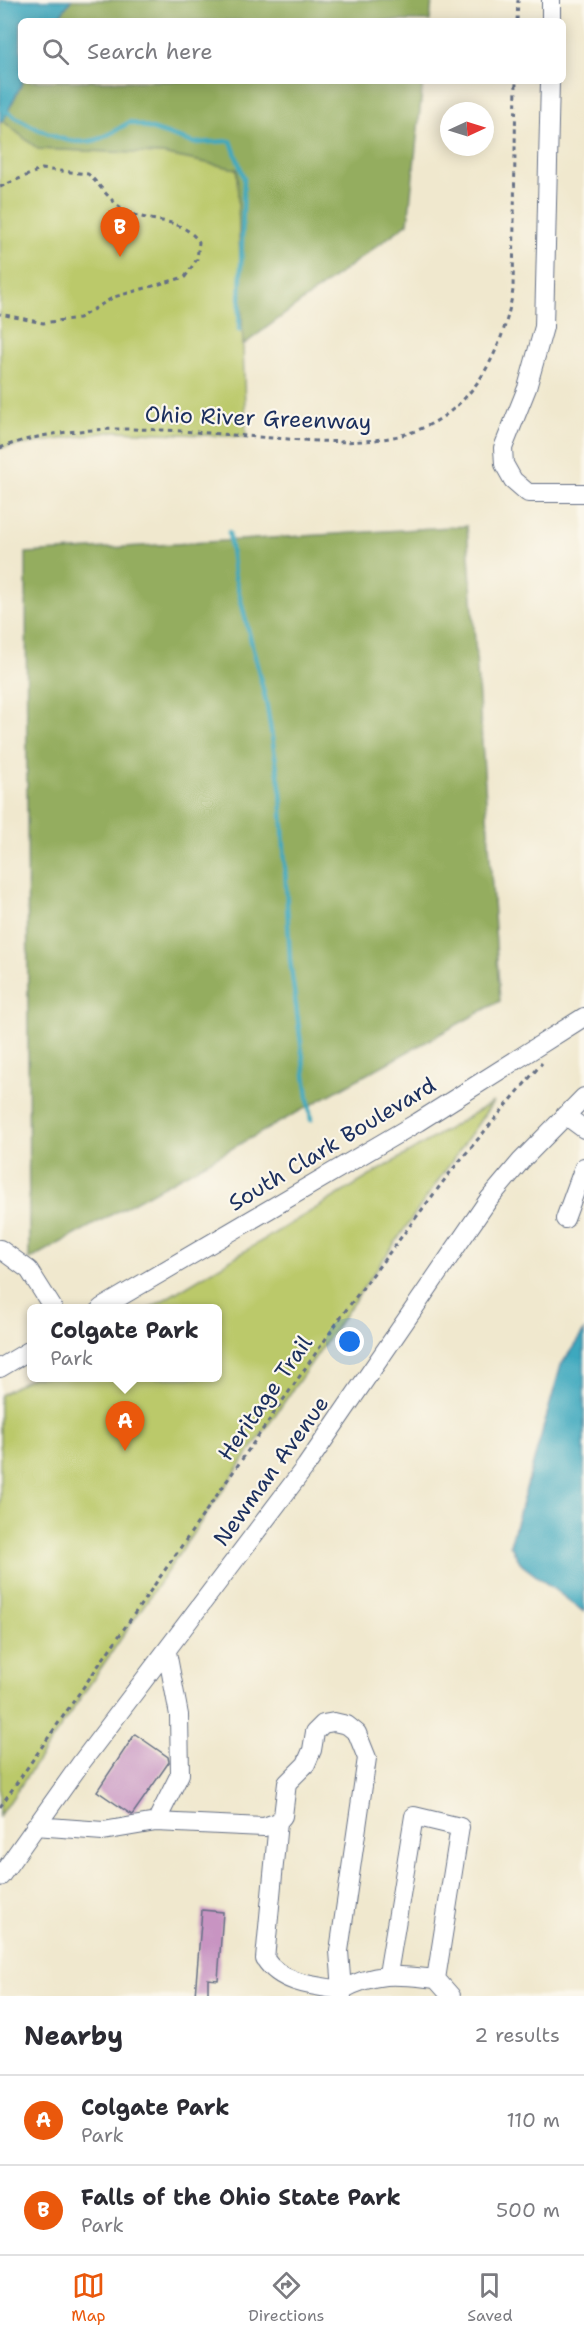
<!DOCTYPE html>
<style>
:root{--surface:#fff;--page:#f7f7f7;--text:#2b2b33;--muted:#7c7c81;--line:#e1e1e2;--accent:#ea580c}
body{margin:0;font-family:"Shantell Sans",sans-serif;background:var(--page);color:var(--text)}
.compass{position:absolute;left:440px;top:102px;width:54px;height:54px;border-radius:50%;background:var(--surface);box-shadow:0 3px 15px #0003;rotate:86deg}
.you{position:absolute;left:350px;top:1342px;width:21px;height:21px;margin:-15px;border:4px solid #fff;border-radius:50%;background:#1a73e8;box-shadow:0 0 0 9px #1a73e833}
.badge{display:grid;place-items:center;width:39px;height:39px;border-radius:50%;background:var(--accent);color:#fff;font-size:20px;font-weight:700}
.pin{position:absolute;translate:-50% -50px;filter:drop-shadow(0 2px 3px #0008)}
.pin::after{content:'';position:absolute;top:32px;width:21px;height:18px;background:inherit;clip-path:polygon(0 0,100% 0,50% 100%)}
.popup{position:absolute;left:27px;top:1304px;width:195px;height:78px;box-sizing:border-box;display:grid;place-content:center;border-radius:9px;background:var(--surface);filter:drop-shadow(0 2px 4px #0005);font-size:20px;white-space:nowrap;color:var(--muted)}
.popup b{font-size:22px;color:var(--text)}
.popup::after{content:'';position:absolute;left:50%;top:100%;margin-left:-12px;border:12px solid transparent;border-top-color:var(--surface)}
.list{margin:0;padding:0;list-style:none}
h2{display:flex;justify-content:space-between;align-items:center;height:78px;margin:0;padding:0 24px;font-size:26px}
h2 small{font-size:20px;font-weight:400;color:var(--muted)}
.list li{display:grid;grid-template-columns:39px 1fr auto;gap:18px;align-items:center;box-sizing:border-box;height:90px;padding:0 24px;border-top:2px solid var(--line)}
.list b{display:block;font-size:22px;white-space:nowrap}
.list p{margin:0;font-size:20px;white-space:nowrap;color:var(--muted)}
.list em{font-size:20px;font-style:normal;color:var(--muted)}
.icon{flex:none;width:33px;height:33px;fill:none;stroke:currentColor;stroke-width:2;stroke-linecap:round;stroke-linejoin:round}
.map{position:relative;flex:none;width:584px;height:1996px;overflow:hidden}
.search{position:absolute;background:var(--surface);box-shadow:0 3px 15px #0003;left:18px;right:18px;top:18px;height:66px;display:flex;align-items:center;gap:15px;box-sizing:border-box;padding:0 21px;border-radius:9px;color:var(--muted);font-size:22px}
.sheet{height:258px;background:var(--surface)}
nav{display:flex;justify-content:space-around;align-items:center;box-sizing:border-box;height:84px;border-top:2px solid var(--line);background:var(--surface);font-size:16px;color:var(--muted)}
nav a{display:grid;justify-items:center;gap:3px}
nav .on{color:var(--accent)}
.map>svg:first-child{display:block}
.green{fill:#bbc96b;stroke:#6b7c64;stroke-width:1.5}
.forest{fill:#94ad5f;stroke:#586e5e;stroke-width:1.5}
.water{fill:#3ea8be;stroke:#2c6c8e;stroke-width:1.5}
.lines{fill:none;stroke-linecap:round;stroke-linejoin:round}
.stream{stroke:#3ea8be;stroke-width:4.5}
.building{fill:#c894c2}
.minor-casing{stroke:#667085;stroke-width:20}
.path{stroke:#667085;stroke-width:3;stroke-dasharray:4.5 4.5;stroke-linecap:butt}
.minor{stroke:#fff;stroke-width:18}
.labels{text-anchor:middle;dominant-baseline:central;stroke-width:4.5;stroke-linejoin:round;paint-order:stroke}
.street-label{font-size:22px;fill:#1b2f5e;stroke:#fbf7ec}
</style>
<div class="map">
<svg width="584" height="1996" viewBox="0 0 584 1996">
<rect width="100%" height="100%" fill="#fbf7ec"/>
<filter id="ink" filterUnits="userSpaceOnUse"><feTurbulence type="fractalNoise" baseFrequency=".0167" numOctaves="2"/><feDisplacementMap in="SourceGraphic" scale="12" xChannelSelector="R" yChannelSelector="G"/><feConvolveMatrix kernelMatrix="1 2 1 2 8 2 1 2 1" color-interpolation-filters="sRGB"/></filter>
<filter id="wash" filterUnits="userSpaceOnUse"><feTurbulence type="fractalNoise" baseFrequency=".008" numOctaves="4" result="noise"/><feDisplacementMap in="SourceGraphic" scale="24" xChannelSelector="R" yChannelSelector="G"/><feGaussianBlur stdDeviation="1.35" result="paint"/><feColorMatrix in="noise" values="0 0 0 0 0 0 0 0 0 0 0 0 0 0 0 0 0 1.4 0 .05"/><feComposite in="paint" operator="in"/></filter>
<g filter="url(#wash)">
<rect width="100%" height="100%" fill="#f0e8ce"/>
<!-- green -->
<path class="green" d="M3,121L38,149L163,154L237,169L246,437L116,431L0,448V123Z
M493,1102L211,1507L0,1816V1395L32,1377L218,1378V1308H150Z"/>
<!-- forest -->
<path class="forest" d="M71,0H432L430,21H56Z
M23,81H423L408,223L243,345L237,169L163,154L38,149L3,121Z
M467,526L500,1001L29,1260L26,553Z"/>
<!-- water -->
<path class="water" d="M0,0H71L56,21H21V81H23L3,121L0,123Z
M584,1331V1612L522,1565L510,1545L561,1365Z"/>
<g class="lines">
<!-- stream -->
<path class="stream" d="M0,108C28,123 63,149 96,140C108,136 119,128 130,122L194,143L231,141L244,178L239,330
M229,532L234,573L266,701L281,792L290,960L311,1120"/>
</g>
<g id="blocks">
<!-- building -->
<path class="building" d="M135,1734L168,1757L169,1762L132,1815L97,1791Z
M202,1910L223,1912L218,1980L208,1979V1996H195Z"/>
</g>
</g>
<g filter="url(#ink)">
<use href="#blocks" fill-opacity="0" stroke="#667085" stroke-width="1.5"/>
<g class="lines">
<!-- minor casing -->
<g class="minor-casing">
<path id="minor" d="M551,21V0
M550,81L544,327L527,388L503,448L504,464L513,480L528,493H584
M565,1115L584,1129
M565,1219L584,1167
M0,1249L29,1270L53,1308
M101,1308L418,1122L584,1017
M0,1368L32,1349
M156,1822L180,1774L179,1715L167,1652
M35,1826L103,1831L156,1822L264,1827L278,1822L283,1816L287,1783L306,1764L312,1750L315,1732L323,1724L334,1722L347,1725L357,1733L367,1758L339,1951L342,1990C315,1986 281,1984 265,1959L278,1822
M0,1877L81,1763L306,1466L489,1199L521,1161L584,1097
M436,1979L451,1996
M342,1996V1990C377,1971 399,1975 436,1979L460,1827L414,1816L388,1974"/>
</g>
<!-- path -->
<path class="path" d="M517,21L518,0
M0,187L42,169L88,174C99,184 109,199 120,207C146,227 177,212 199,242L197,259L185,277L114,297L79,318L43,323L0,314
M0,448C86,415 197,434 288,439C329,442 370,445 409,433C472,414 504,350 513,290L516,81
M0,1807L343,1314L452,1170L542,1063"/>
<!-- minor -->
<use href="#minor" class="minor"/>
</g>
</g>
<g class="labels">
<!-- street labels -->
<g class="street-label">
<text transform="translate(258 418) rotate(2)">Ohio River Greenway</text>
<text transform="translate(332 1144) rotate(-31)">South Clark Boulevard</text>
<text transform="translate(265 1398) rotate(-55)">Heritage Trail</text>
<text transform="translate(271 1471) rotate(-54)">Newman Avenue</text>
</g>
</g>
</svg>
<svg class="compass" viewBox="-18 -18 36 36"><path d="M0-13l5 13h-10z" fill="#e53935"/><path d="M0 13l5-13h-10z" fill="#7c7c81"/></svg>
<div class="you"></div>
<div class="pin badge" style="left:125px;top:1451px">A</div>
<div class="popup"><b>Colgate Park</b>Park</div>
<div class="pin badge" style="left:120px;top:257px">B</div>
<div class="search"><svg class="icon" aria-label="search" viewBox="0 0 24 24"><circle cx="10" cy="10" r="6"/><path d="M15 15l6 6"/></svg>Search here</div>
</div>
<section class="sheet">
<h2>Nearby<small>2 results</small></h2>
<ul class="list">
<li><span class="badge">A</span><div><b>Colgate Park</b><p>Park</p></div><em>110 m</em></li>
<li><span class="badge">B</span><div><b>Falls of the Ohio State Park</b><p>Park</p></div><em>500 m</em></li>
</ul>
</section>
<nav>
<a class="on"><svg class="icon" aria-label="map" viewBox="0 0 24 24"><path d="M3 6l6-2 6 2 6-2v14l-6 2-6-2-6 2zM9 4v14M15 6v14"/></svg>Map</a>
<a><svg class="icon" aria-label="directions" viewBox="0 0 24 24"><path d="M12 3l9 9-9 9-9-9zM9 14v-3h6M13 9l2 2-2 2"/></svg>Directions</a>
<a><svg class="icon" aria-label="saved" viewBox="0 0 24 24"><path d="M7 4h10v16l-5-4-5 4z"/></svg>Saved</a>
</nav>
